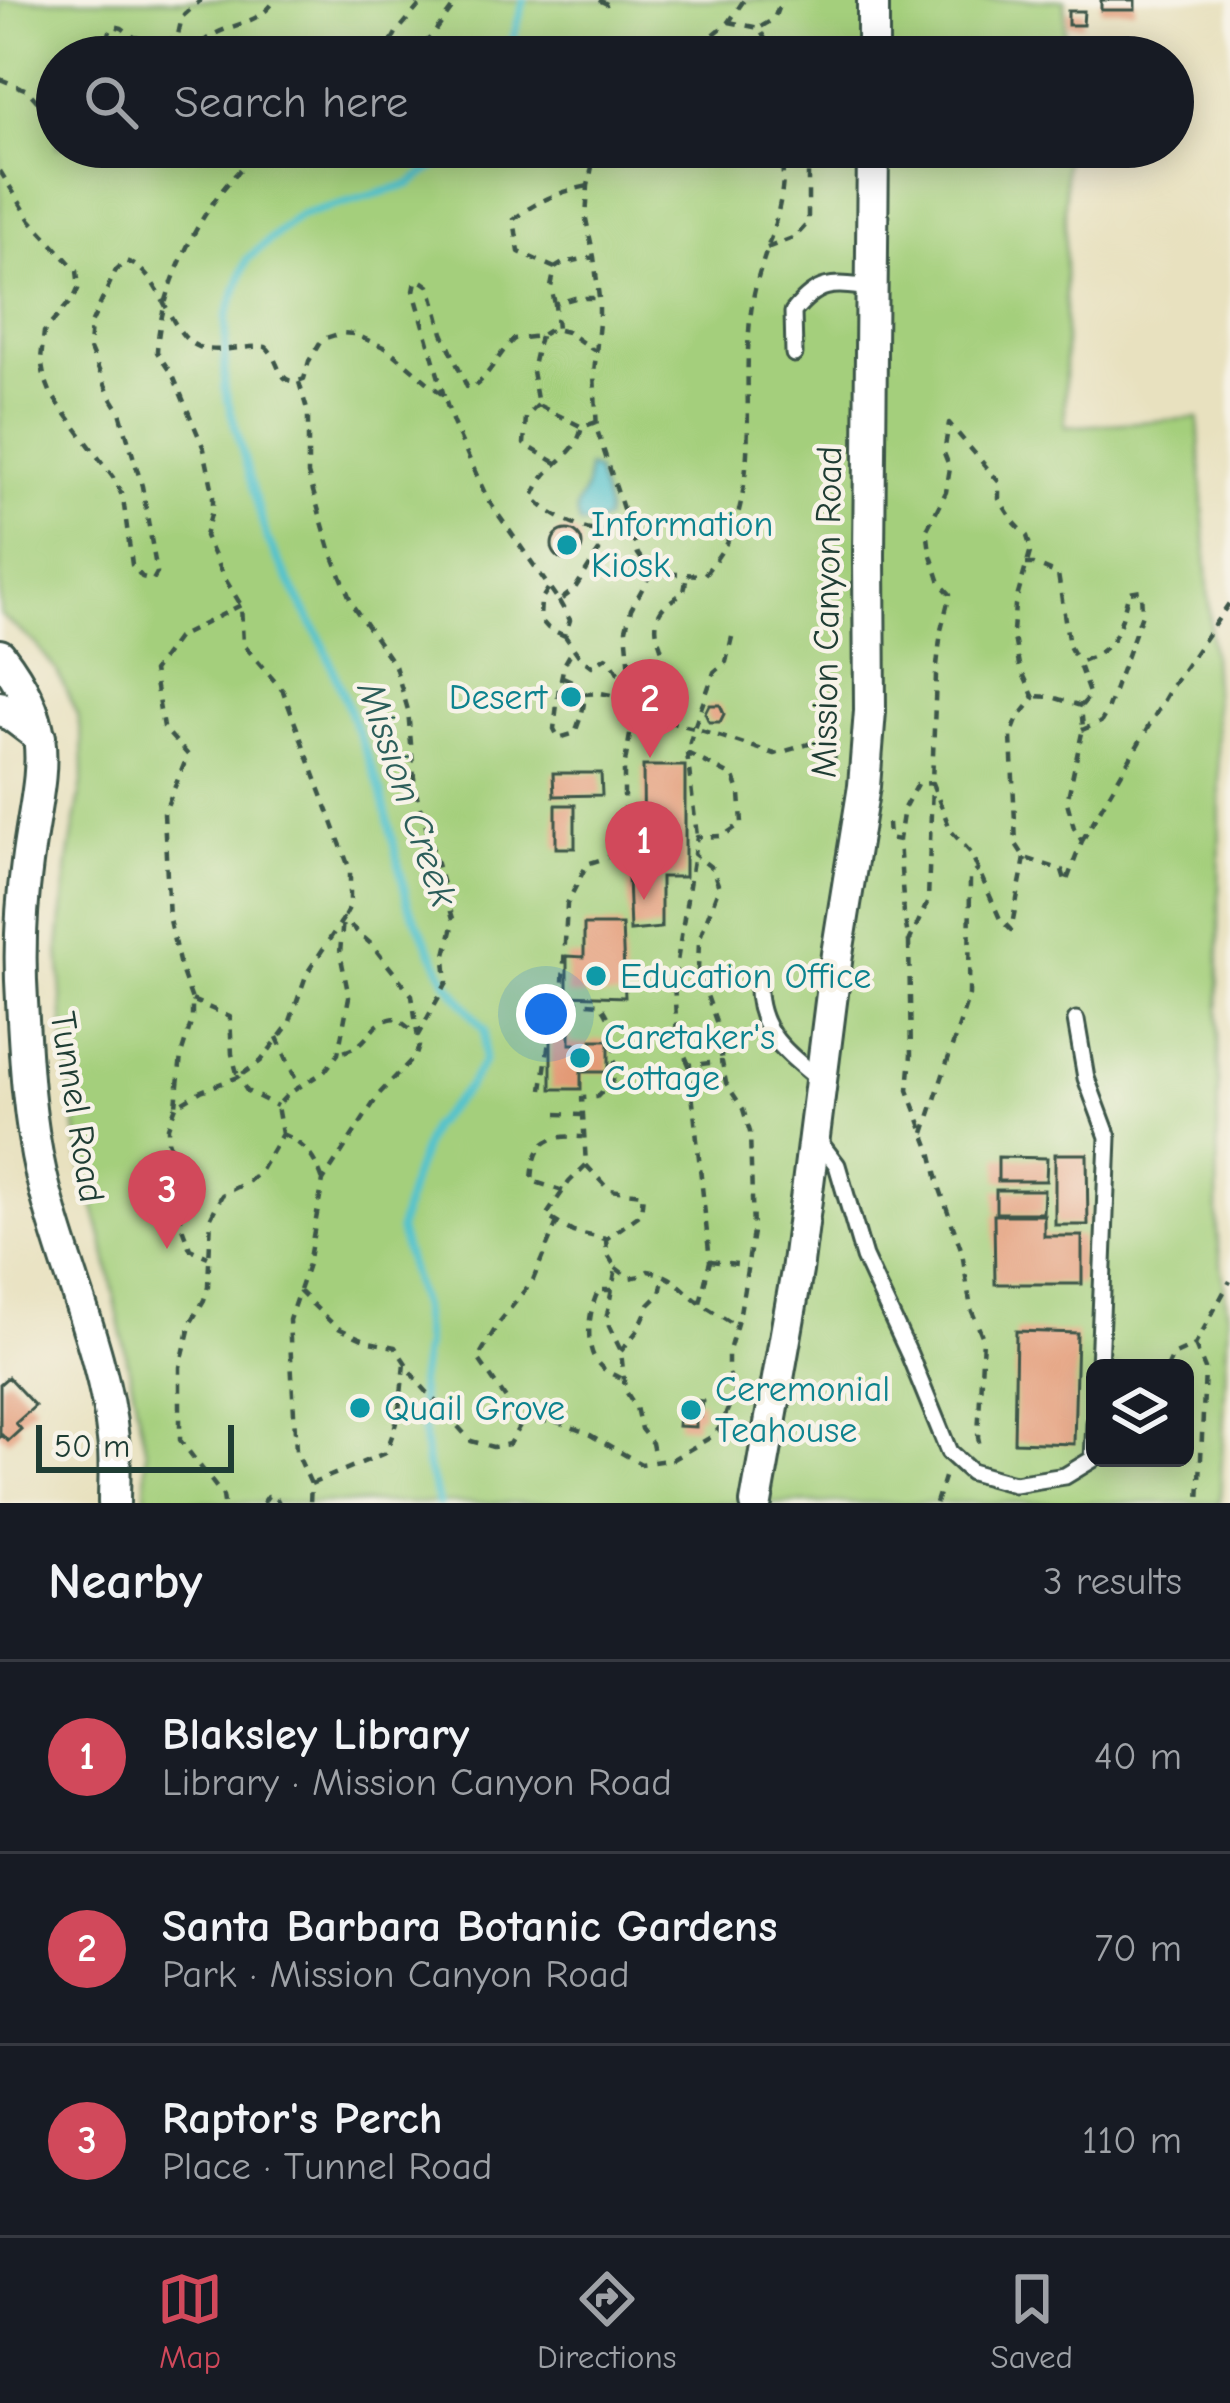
<!DOCTYPE html>
<meta charset="utf-8">
<style>
:root{--surface:#171b24;--page:#20242c;--text:#f1f3f6;--muted:#9ea1a6;--line:#363941;--accent:#d1495b}
body{margin:0;font-family:"Comic Neue",sans-serif;background:var(--page);color:var(--text)}
.controls{position:absolute;right:36px;bottom:36px;display:grid;overflow:hidden;border-radius:18px;box-shadow:0 6px 30px #0003}
.controls button{width:108px;height:108px;display:grid;place-items:center;padding:0;border:0;border-bottom:3px solid var(--line);background:var(--surface);color:var(--text);font:60px sans-serif}
.scale{position:absolute;left:36px;bottom:30px;width:198px;box-sizing:border-box;padding-left:12px;border:6px solid #1f3d34;border-top:0;font-size:33px;line-height:42px;white-space:nowrap;color:#1f3d34;-webkit-text-stroke:9px #f7f3e8;paint-order:stroke}
.you{position:absolute;left:546px;top:1014px;width:42px;height:42px;margin:-30px;border:9px solid #fff;border-radius:50%;background:#1a73e8;box-shadow:0 0 0 18px #1a73e833}
.badge{display:grid;place-items:center;width:78px;height:78px;border-radius:50%;background:var(--accent);color:#fff;font-size:39px;font-weight:700}
.pin{position:absolute;translate:-50% -99px;filter:drop-shadow(0 3px 6px #0008)}
.pin::after{content:'';position:absolute;top:63px;width:42px;height:36px;background:inherit;clip-path:polygon(0 0,100% 0,50% 100%)}
.list{margin:0;padding:0;list-style:none}
h2{display:flex;justify-content:space-between;align-items:center;height:156px;margin:0;padding:0 48px;font-size:51px}
h2 small{font-size:39px;font-weight:400;color:var(--muted)}
.list li{display:grid;grid-template-columns:78px 1fr auto;gap:36px;align-items:center;box-sizing:border-box;height:192px;padding:0 48px;border-top:3px solid var(--line)}
.list b{display:block;font-size:45px;white-space:nowrap}
.list p{margin:0;font-size:39px;white-space:nowrap;color:var(--muted)}
.list em{font-size:39px;font-style:normal;color:var(--muted)}
.icon{flex:none;width:66px;height:66px;fill:none;stroke:currentColor;stroke-width:2;stroke-linecap:round;stroke-linejoin:round}
.map{position:relative;flex:none;width:1230px;height:1503px;overflow:hidden}
.search{position:absolute;background:var(--surface);box-shadow:0 6px 30px #0003;left:36px;right:36px;top:36px;height:132px;display:flex;align-items:center;gap:30px;box-sizing:border-box;padding:0 42px;border-radius:66px;color:var(--muted);font-size:45px}
.sheet{height:732px;background:var(--surface)}
nav{display:flex;justify-content:space-around;align-items:center;box-sizing:border-box;height:168px;border-top:3px solid var(--line);background:var(--surface);font-size:33px;color:var(--muted)}
nav a{display:grid;justify-items:center;gap:6px}
nav .on{color:var(--accent)}
.map>svg:first-child{display:block}
.green{fill:#a4cf7c;stroke:#628658;stroke-width:3;fill-rule:evenodd}
.water{fill:#55c3cc;stroke:#3a8080;stroke-width:3}
.lines{fill:none;stroke-linecap:round;stroke-linejoin:round}
.stream{stroke:#55c3cc;stroke-width:8}
.building{fill:#e39a76}
.lane-casing{stroke:#3d5649;stroke-width:21}
.street-casing{stroke:#3d5649;stroke-width:36}
.path{stroke:#3d5649;stroke-width:4.5;stroke-dasharray:9 9;stroke-linecap:butt}
.lane{stroke:#fff;stroke-width:15}
.street{stroke:#fff;stroke-width:30}
.culture-dot{fill:#0f9aa8;stroke:#f7f3e8;stroke-width:4.5}
.labels{text-anchor:middle;dominant-baseline:central;stroke-width:9;stroke-linejoin:round;paint-order:stroke}
.culture-label{font-size:36px;fill:#0d838f;stroke:#f7f3e8;text-anchor:start}
.street-label{font-size:36px;fill:#1f3d34;stroke:#f7f3e8}
.water-label{font-size:39px;font-style:italic;fill:#2c5e5a;stroke:#f7f3e8}
</style>
<div class="map">
<svg width="1230" height="1503" viewBox="0 0 1230 1503">
<rect width="100%" height="100%" fill="#f7f3e8"/>
<filter id="ink" filterUnits="userSpaceOnUse"><feTurbulence type="fractalNoise" baseFrequency=".00833" numOctaves="2"/><feDisplacementMap in="SourceGraphic" scale="24" xChannelSelector="R" yChannelSelector="G"/><feConvolveMatrix kernelMatrix="1 2 1 2 8 2 1 2 1" color-interpolation-filters="sRGB"/></filter>
<filter id="wash" filterUnits="userSpaceOnUse"><feTurbulence type="fractalNoise" baseFrequency=".004" numOctaves="4" result="noise"/><feDisplacementMap in="SourceGraphic" scale="48" xChannelSelector="R" yChannelSelector="G"/><feGaussianBlur stdDeviation="2.7" result="paint"/><feColorMatrix in="noise" values="0 0 0 0 0 0 0 0 0 0 0 0 0 0 0 0 0 1.4 0 .05"/><feComposite in="paint" operator="in"/></filter>
<g filter="url(#wash)">
<rect width="100%" height="100%" fill="#e8e1bf"/>
<!-- green -->
<path class="green" d="M0,0H1065V57H57V147H1065V427L1198,418L1220,791L1217,1232L1228,1316L1220,1503H145L146,1452L103,1241L80,1155L65,1046L59,948L68,862L83,777L82,740L77,715L57,671L35,643L0,615ZM1095,1368H1185V1458H1095Z"/>
<!-- water -->
<path class="water" d="M588,467L596,470L607,509L605,520L594,524L580,525C571,504 583,501 586,485C588,479 587,473 588,467Z"/>
<g class="lines">
<!-- stream -->
<path class="stream" d="M508,57L524,0
M439,1503L427,1466L419,1383L425,1344L421,1307L399,1229L412,1179L431,1127L468,1087L484,1061L485,1031L447,982L408,904L381,791L324,646L267,539L224,387L226,318L247,259L298,216L408,185L464,147"/>
</g>
<g id="blocks">
<!-- building -->
<path class="building" d="M1101,0H1135V10H1101Z
M1068,11H1084L1083,25H1068Z
M552 545a15 15 0 1 1 30 0a15 15 0 1 1-30 0Z
M709,705H720L724,714L720,722H709L705,713Z
M643,766H685V877H661V928L630,931L628,877L644,876Z
M553,773H601L602,795L554,796Z
M556,805H575V848H556Z
M584,925H622L625,997L567,995V956L584,957Z
M551,1032H570V1044H592V1040H609V1072H581V1089H551Z
M1055,1154H1087L1088,1225H1055Z
M998,1157L1047,1158L1046,1181H998Z
M996,1190H1044L1043,1213H996Z
M994,1215H1044V1236H1082V1284H995Z
M1016,1331L1077,1333L1074,1444L1014,1442Z
M8,1377L35,1406L16,1423L21,1429L8,1441L2,1435L0,1437V1384Z
M687,1400L703,1401L701,1417L696,1416V1427L678,1426L680,1404H686Z"/>
</g>
</g>
<g filter="url(#ink)">
<use href="#blocks" fill-opacity="0" stroke="#3d5649" stroke-width="3"/>
<g class="lines">
<!-- lane casing -->
<g class="lane-casing">
<path id="lane" d="M794,354L793,312C819,281 831,283 870,288
M758,980C755,1031 786,1052 822,1082
M1076,1020L1086,1078L1108,1137L1099,1368
M817,1139L837,1165L864,1257L909,1354L949,1452L971,1472L1014,1484L1065,1476L1093,1459L1095,1422"/>
</g>
<!-- street casing -->
<g class="street-casing">
<path id="street" d="M873,57V0
M0,655C61,735 38,774 27,863C21,908 19,955 22,1001C25,1057 28,1118 41,1174C61,1261 104,1350 113,1439C116,1460 114,1482 114,1503
M0,707L40,737
M756,1503L797,1271L837,954L864,786L870,711L869,556L873,147"/>
</g>
<!-- path -->
<path class="path" d="M599,0L607,4L610,0
M729,22L759,28
M164,43L178,35L182,17L201,0
M112,57C109,47 105,33 114,26L122,28L134,37L189,49C199,45 206,39 215,34C238,22 260,23 275,0
M383,57L396,33L424,0
M411,57L432,36L458,0
M686,57L729,22L744,0
M775,57L759,28L774,19L781,0
M0,79L27,90L57,123
M268,147C211,182 159,285 157,352L174,378L204,449L213,492V507L205,536L222,574L241,605L243,644L283,691L350,870V906L343,919L340,953L349,997L338,1054L325,1071L288,1094L277,1106L282,1134
M596,147L588,186L586,219L594,257L599,298V322L594,374L597,430L638,554L651,573
M781,155L810,161
M0,171L30,219L77,271L79,287L75,296L44,332L41,359L44,376L51,394L115,480L123,498L132,565L142,577L153,580L157,573L142,486L120,412L109,394L89,347L91,324L116,270L126,261C164,274 167,335 199,347C218,354 245,345 266,347C281,360 276,389 304,379L309,361L322,339L342,333L354,334L388,349L444,396L453,423L488,500L559,601L574,590L599,551L598,531
M767,248L795,237L808,223V147
M555,268L519,252L514,219C537,201 559,192 588,186
M555,304L551,287L555,268L563,263L594,257
M559,330L567,332L595,351
M540,336L532,371L538,405L582,427
M299,382L308,413V474L330,549L353,606L395,666L408,710L415,789L454,922L445,959L447,982L418,1035L396,1018C372,1021 373,1035 357,1046C351,1050 345,1051 338,1054
M444,396L414,291L416,281H422L429,286L433,296L443,333L467,387L471,389C488,378 499,353 514,339L540,336L548,331L557,330L555,304L575,298H599
M538,405L526,417L524,444L558,464
M596,422L582,427C577,449 565,455 550,470C542,477 537,488 533,497C542,507 553,515 566,521C595,534 595,532 627,523
M1026,564H1034L1058,574L1069,646L1078,662
M651,573L631,609L626,629L634,713L694,728L687,753L734,777L740,794L742,823L723,836L697,837L694,854L712,868L719,887L699,940L698,970L717,1024L722,1062
M651,573L704,575C724,550 734,534 741,502C755,435 741,366 753,299C760,257 797,188 777,147
M548,589L541,600L540,619L548,628L565,636
M559,601L570,620L565,636L579,656L592,666L606,657L610,659L618,673L630,677
M241,605L177,638L153,671L163,727L188,755L164,813L169,920L180,966L192,1000V1020L181,1055L176,1106L201,1091L238,1077L247,1091L277,1106
M732,637L726,662L714,672L694,728L775,754L826,739L833,747L836,767
M563,677C595,689 583,709 575,733L559,738L554,729L559,688L564,665L573,649
M633,688C692,662 643,644 660,612C665,603 676,598 684,592L687,575
M584,694L601,693L634,700
M1081,706L1090,696L1078,662C1119,649 1118,630 1129,592L1141,590L1142,614L1106,713L1101,722L1082,730
M687,753L697,836
M888,823L889,838L899,840L904,914L909,942L928,901L932,783L917,784L904,808L899,840
M1082,841L1172,686L1230,602
M1025,858L1011,930L1000,919L971,853L951,831L932,783L936,675L941,630L950,594L940,583L930,552L927,529L946,492L950,468L944,453L949,423L999,482V499L1014,522L1027,536L1031,549L1015,605L1013,632L1019,665L1034,698L1017,720L1011,736L1016,844L1025,858L1062,870L1066,883L1082,841L1074,828L1067,802L1083,728L1081,706L1052,697L1033,696
M909,942L911,1055L908,1090L931,1151L940,1189L962,1252L971,1309L983,1338L978,1437L981,1451
M192,1000L230,1017L232,1054L238,1077L261,1061L289,1024L307,973L343,919L371,944L412,995L419,1046L416,1055L380,1093L323,1181L308,1264L289,1320L296,1451L311,1484L310,1503
M277,1037L299,1087
M689,1065L677,1038L674,981L694,854
M542,1090L551,1027L559,1023H572V1002
M176,1106L168,1127V1141L181,1181V1225L190,1249L208,1257
M557,1114L581,1115
M924,1133L969,995L970,877L979,869
M282,1134C305,1144 315,1158 323,1181
M586,1165L569,1182L546,1216L573,1232L606,1239L641,1214L643,1194L609,1190L586,1165L582,1098L597,1097L613,1080C617,1053 618,1027 600,1004L562,1001L567,904L587,864L624,852V768L634,713
M563,1191L532,1181C534,1143 546,1134 582,1137
M557,1222L533,1280L498,1324L478,1358L522,1422L555,1421L587,1433L641,1464L673,1459L713,1436L720,1427L735,1393L728,1371V1354L740,1313L753,1232L750,1132L743,1109L726,1083L722,1062L689,1065L710,1261L700,1303L735,1325
M606,1239L607,1254L616,1268L606,1320L621,1351L625,1390L636,1407L641,1429L652,1443L655,1458
M710,1261L746,1265
M616,1268L629,1278L640,1276L648,1271C674,1275 680,1288 700,1303
M612,1290H599C589,1307 584,1345 597,1362C603,1371 614,1375 624,1380
M299,1291L336,1327L369,1342L395,1347L419,1383L471,1441L493,1447L509,1444L522,1422
M1195,1345L1205,1369L1199,1503
M621,1351L638,1330L649,1305L660,1294L664,1274
M1167,1368L1173,1355L1195,1345L1230,1281
M311,1484L385,1453C400,1421 401,1397 404,1362
M224,1503L223,1496L180,1440V1367L191,1322L204,1300L208,1286L211,1217L222,1195L249,1181L261,1170L282,1134
M263,1503L268,1496L276,1497L279,1503
M936,1503L945,1474"/>
<!-- lane -->
<use href="#lane" class="lane"/>
<!-- street -->
<use href="#street" class="street"/>
</g>
</g>
<!-- markers -->
<g class="culture-dot">
<circle cx="567" cy="545" r="12"/>
<circle cx="571" cy="697" r="12"/>
<circle cx="596" cy="976" r="12"/>
<circle cx="580" cy="1058" r="12"/>
<circle cx="360" cy="1408" r="12"/>
<circle cx="691" cy="1410" r="12"/>
</g>
<g class="labels">
<!-- culture labels -->
<g class="culture-label">
<text x="591" y="524">Information<tspan x="591" dy="41">Kiosk</tspan></text>
<text x="547" y="697" text-anchor="end">Desert</text>
<text x="620" y="976">Education Office</text>
<text x="604" y="1037">Caretaker's<tspan x="604" dy="41">Cottage</tspan></text>
<text x="715" y="1389">Ceremonial<tspan x="715" dy="41">Teahouse</tspan></text>
<text x="384" y="1408">Quail Grove</text>
</g>
<!-- street labels -->
<g class="street-label">
<text transform="translate(827 612) rotate(-89)">Mission Canyon Road</text>
<text transform="translate(77 1107) rotate(81)">Tunnel Road</text>
</g>
<!-- water labels -->
<g class="water-label">
<text transform="translate(407 794) rotate(71)">Mission Creek</text>
</g>
</g>
</svg>
<div class="controls">
<button><svg class="icon" aria-label="layers" viewBox="0 0 24 24"><path d="M12 4l9 5-9 5-9-5zM3 14l9 5 9-5"/></svg></button>
</div>
<div class="scale">50 m</div>
<div class="you"></div>
<div class="pin badge" style="left:644px;top:900px">1</div>
<div class="pin badge" style="left:650px;top:758px">2</div>
<div class="pin badge" style="left:167px;top:1249px">3</div>
<div class="search"><svg class="icon" aria-label="search" viewBox="0 0 24 24"><circle cx="10" cy="10" r="6"/><path d="M15 15l6 6"/></svg>Search here</div>
</div>
<section class="sheet">
<h2>Nearby<small>3 results</small></h2>
<ul class="list">
<li><span class="badge">1</span><div><b>Blaksley Library</b><p>Library · Mission Canyon Road</p></div><em>40 m</em></li>
<li><span class="badge">2</span><div><b>Santa Barbara Botanic Gardens</b><p>Park · Mission Canyon Road</p></div><em>70 m</em></li>
<li><span class="badge">3</span><div><b>Raptor's Perch</b><p>Place · Tunnel Road</p></div><em>110 m</em></li>
</ul>
</section>
<nav>
<a class="on"><svg class="icon" aria-label="map" viewBox="0 0 24 24"><path d="M3 6l6-2 6 2 6-2v14l-6 2-6-2-6 2zM9 4v14M15 6v14"/></svg>Map</a>
<a><svg class="icon" aria-label="directions" viewBox="0 0 24 24"><path d="M12 3l9 9-9 9-9-9zM9 14v-3h6M13 9l2 2-2 2"/></svg>Directions</a>
<a><svg class="icon" aria-label="saved" viewBox="0 0 24 24"><path d="M7 4h10v16l-5-4-5 4z"/></svg>Saved</a>
</nav>
